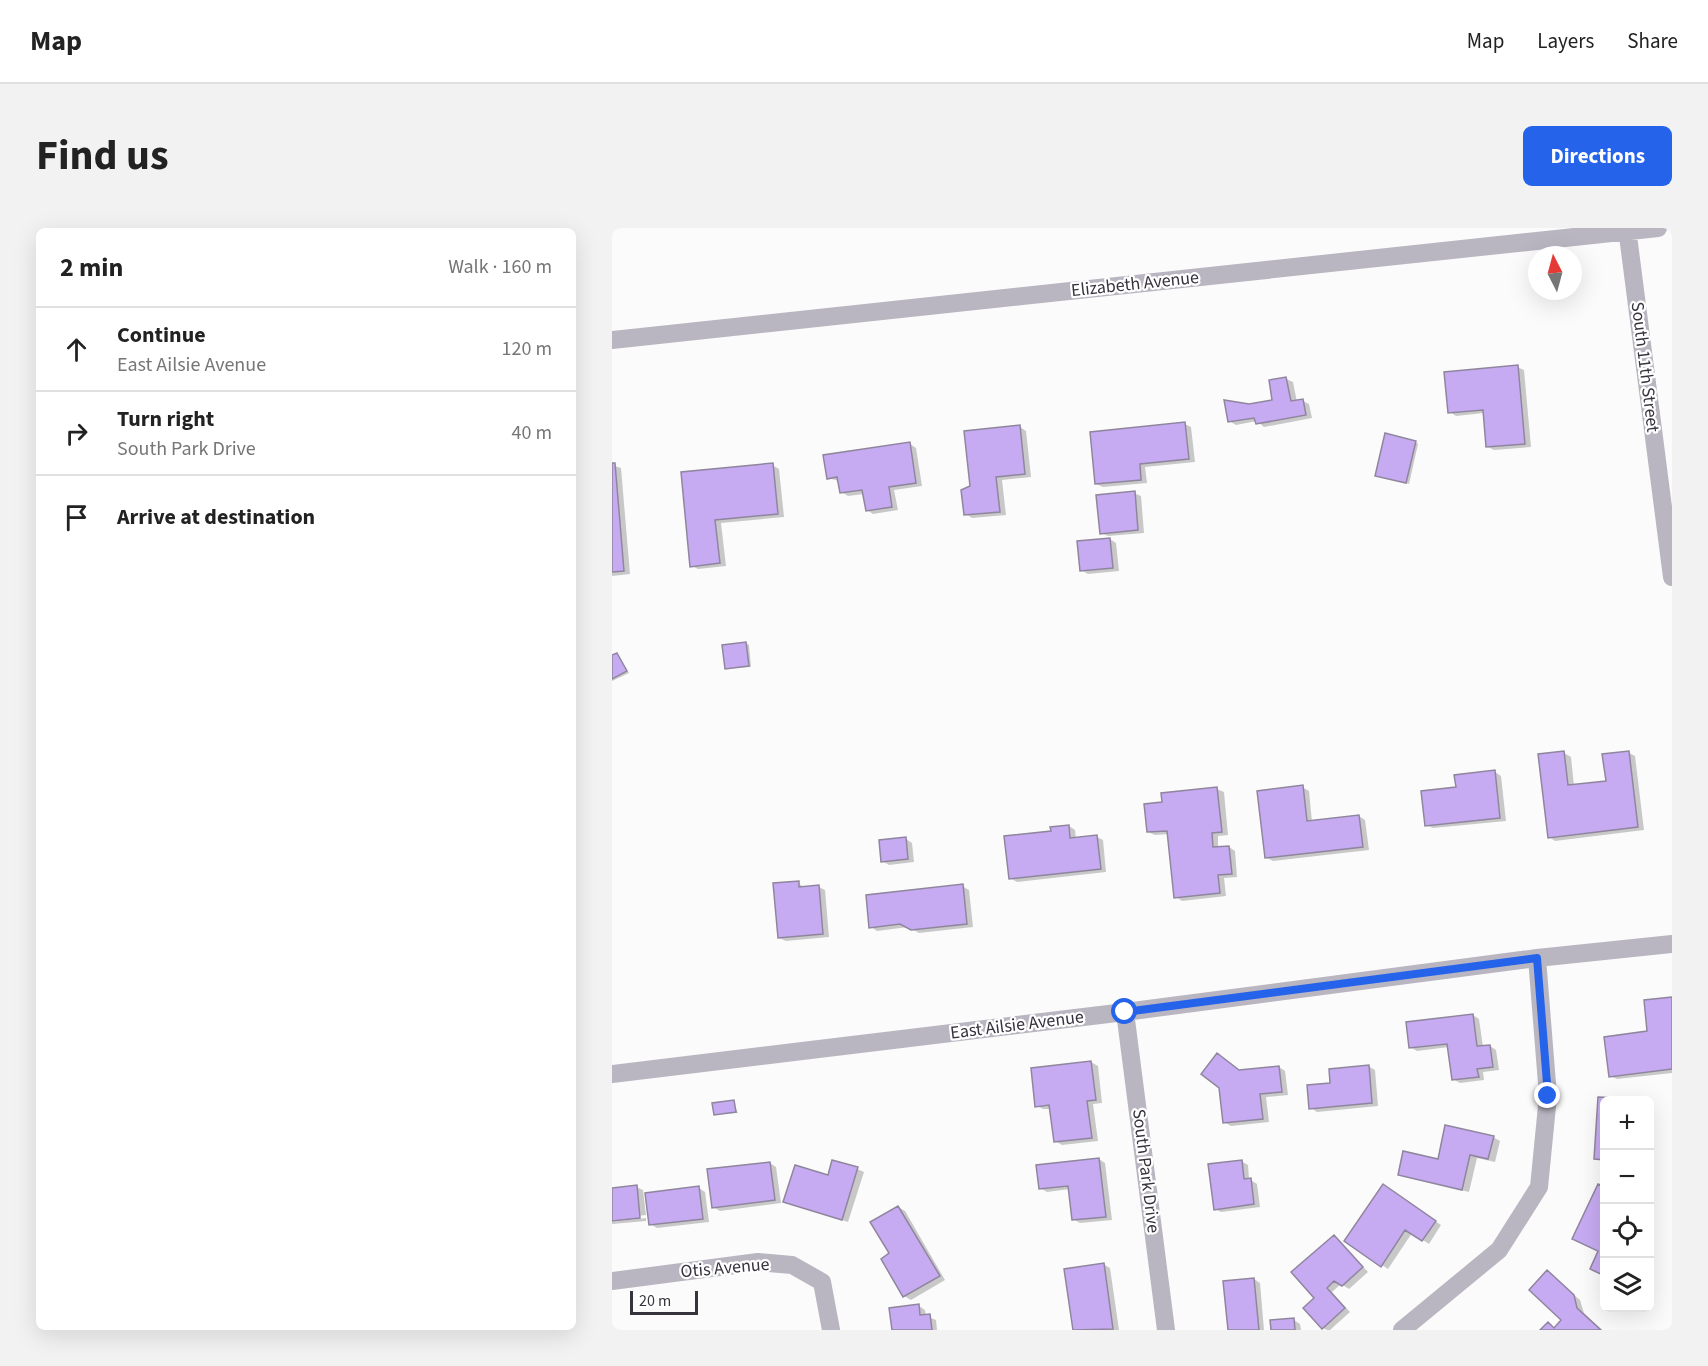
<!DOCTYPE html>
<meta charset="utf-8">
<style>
:root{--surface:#fff;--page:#f2f2f2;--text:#222;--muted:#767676;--line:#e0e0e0;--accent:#2563eb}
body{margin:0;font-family:"Source Sans 3",sans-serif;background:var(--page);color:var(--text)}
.controls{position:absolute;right:18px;bottom:18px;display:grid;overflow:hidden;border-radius:9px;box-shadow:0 6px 24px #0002}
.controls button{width:54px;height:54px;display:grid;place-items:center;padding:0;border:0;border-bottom:2px solid var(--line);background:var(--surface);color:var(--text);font:30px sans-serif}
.compass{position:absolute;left:916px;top:18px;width:54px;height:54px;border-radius:50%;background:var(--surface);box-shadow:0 6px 24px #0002;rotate:354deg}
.scale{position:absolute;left:18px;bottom:15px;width:68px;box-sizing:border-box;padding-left:6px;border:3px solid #37333d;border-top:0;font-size:16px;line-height:21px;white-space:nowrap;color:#37333d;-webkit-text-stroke:4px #fff;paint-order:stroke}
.stop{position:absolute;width:18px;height:18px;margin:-14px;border:4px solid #2563eb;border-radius:50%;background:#fff}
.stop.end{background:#2563eb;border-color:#fff;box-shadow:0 2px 6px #0008}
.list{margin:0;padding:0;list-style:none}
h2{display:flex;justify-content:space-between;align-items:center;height:78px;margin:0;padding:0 24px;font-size:26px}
h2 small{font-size:20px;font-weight:400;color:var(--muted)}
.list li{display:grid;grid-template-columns:39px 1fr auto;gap:18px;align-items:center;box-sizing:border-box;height:84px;padding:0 24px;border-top:2px solid var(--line)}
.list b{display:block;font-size:22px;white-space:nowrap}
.list p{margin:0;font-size:20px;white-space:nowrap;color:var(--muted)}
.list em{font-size:20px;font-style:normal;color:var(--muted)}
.icon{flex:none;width:33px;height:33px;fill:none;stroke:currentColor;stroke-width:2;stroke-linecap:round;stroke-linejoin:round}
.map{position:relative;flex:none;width:1060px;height:1102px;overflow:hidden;border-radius:9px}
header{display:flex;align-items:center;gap:36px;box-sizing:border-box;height:84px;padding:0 30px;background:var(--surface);border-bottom:2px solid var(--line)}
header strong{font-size:28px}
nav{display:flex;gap:33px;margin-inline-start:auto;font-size:21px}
.intro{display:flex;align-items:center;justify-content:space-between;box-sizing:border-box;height:144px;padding:0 36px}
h1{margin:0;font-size:42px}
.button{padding:15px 27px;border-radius:9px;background:var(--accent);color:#fff;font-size:21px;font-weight:700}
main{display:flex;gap:36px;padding:0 36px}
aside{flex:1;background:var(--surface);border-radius:9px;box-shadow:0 6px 24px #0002}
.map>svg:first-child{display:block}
.shadow{fill:#0003}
.building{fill:#c7abf2;stroke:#8f869e;stroke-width:1.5}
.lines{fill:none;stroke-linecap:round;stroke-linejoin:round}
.minor{stroke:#bab6c1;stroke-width:18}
.route{stroke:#2563eb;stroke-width:8}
.labels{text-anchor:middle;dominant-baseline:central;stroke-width:4.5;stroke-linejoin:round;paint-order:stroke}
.street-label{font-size:18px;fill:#37333d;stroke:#fff}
</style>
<header>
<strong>Map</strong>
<nav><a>Map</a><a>Layers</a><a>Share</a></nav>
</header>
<div class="intro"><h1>Find us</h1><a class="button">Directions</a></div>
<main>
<aside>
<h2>2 min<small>Walk · 160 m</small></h2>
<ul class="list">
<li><svg class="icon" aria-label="ahead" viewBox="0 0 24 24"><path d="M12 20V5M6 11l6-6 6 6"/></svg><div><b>Continue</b><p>East Ailsie Avenue</p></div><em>120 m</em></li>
<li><svg class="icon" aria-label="right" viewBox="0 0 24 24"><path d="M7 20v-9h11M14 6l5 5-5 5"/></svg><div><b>Turn right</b><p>South Park Drive</p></div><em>40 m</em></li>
<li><svg class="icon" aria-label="arrive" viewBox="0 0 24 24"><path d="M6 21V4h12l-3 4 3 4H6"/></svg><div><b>Arrive at destination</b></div></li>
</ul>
</aside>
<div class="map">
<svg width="1060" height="1102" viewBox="0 0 1060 1102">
<rect width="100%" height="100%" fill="#fbfbfb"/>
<!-- shadow -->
<path class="shadow" d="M905,139L912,142L919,219L882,222L876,219L872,185L844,188L838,184Z
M674,151L681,154L685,174L691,173L697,176L700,190L652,199L645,193L624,197L617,193L662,173Z
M573,196L579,199L583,234L533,239L535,255L491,259L484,256Z
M408,199L414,203L419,249L390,252L394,287L360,290L354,286L360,259Z
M803,214L806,216L797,256L765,248Z
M298,216L304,220L310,258L282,262L286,282L261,286L255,282L252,266L236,268L229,264L227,253L216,250Z
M0,237L9,240L18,346L0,348Z
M160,237L167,241L172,289L109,295L114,338L86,341L80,338L71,246Z
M522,265L529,268L532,305L496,308L489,305Z
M498,311L504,315L507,343L476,346L469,342Z
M134,415L137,417L139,439L114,440Z
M5,426L17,445L0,453V429Z
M952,525L959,529L962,558L995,554L1017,525L1023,528L1032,602L943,613L937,609Z
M883,544L889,548L894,593L821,600L814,597Z
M690,559L697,563L700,594L747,588L753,592L757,622L661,633L655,630Z
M605,561L612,564L616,607L606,608V620L617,619L623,623L625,649L612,650L614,668L570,673L564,669L557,606L543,607L536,604L551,575Z
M457,598L463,602L464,611L485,609L491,612L494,644L405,654L398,650L441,604Z
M294,611L300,615L302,634L277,637L270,633Z
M186,655L193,660L207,659L213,662L217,709L174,713L167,710Z
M350,658L357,662L361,699L307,705L296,699L265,703L259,699Z
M1060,771V845L1005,851L998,848L1037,805L1033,774Z
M861,787L867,791L871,819L878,818L884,822L887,842L871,844L872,852L848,855L841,851L837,819L805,823L798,819Z
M612,830L629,843L667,839L673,843L676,867L654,869L657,894L619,898L612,894Z
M479,834L486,838L490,875L481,876L486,913L450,917L443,913L439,881H431L425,878Z
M756,838L763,842L766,878L705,884L699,880Z
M987,871L1023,872H993V934L984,931Z
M121,873L126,885L103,886Z
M881,909L888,913L883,934L865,930L857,964L787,947Z
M487,931L493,935L500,992L468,995L461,991L458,961L435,964L428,960Z
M629,933L636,937L637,951L645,956L648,979L609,984L603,981Z
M158,935L164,939L169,975L108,983L101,979Z
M245,941L252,944L236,994L173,973L217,949Z
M24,959L31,962L34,987L0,991V961Z
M87,960L93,964L97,994L45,1000L38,996Z
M777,962L829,997L817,1016L800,1005L776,1041L770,1037Z
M286,979L293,983L333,1052L299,1072L292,1068L279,1026Z
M34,990V993L0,996V994Z
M722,1008L756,1044L737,1061L729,1056L720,1064L738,1084L718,1102H715L711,1100L704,1070Z
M491,1036L498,1040L507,1102H462L454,1042Z
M935,1044L968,1072L972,1085L990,1102H930L936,1096L943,1100L951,1092Z
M642,1051L648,1055L652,1102H617Z
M307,1078L313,1082L314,1088L324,1092L325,1102H281Z
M682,1092L688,1096L689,1102H660Z"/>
<!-- building -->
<path class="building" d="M906,137L913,216L874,219L871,182L836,185L832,144Z
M674,149L679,173L691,171L694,187L644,196L642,190L616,194L612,172L637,176L660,172L657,152Z
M573,194L577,231L528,236L529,252L483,256L478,204Z
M408,197L413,246L384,249L388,284L352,287L349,262L358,258L352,203Z
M773,205L804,213L794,255L763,248Z
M298,214L304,255L277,259L280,279L254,283L250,262L228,265L225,249L215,251L211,227Z
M0,235H3L12,343L0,344Z
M161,235L166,286L103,292L108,335L78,339L69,244Z
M523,263L526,302L488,306L484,267Z
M498,310L501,340L468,343L465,313Z
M134,414L137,438L113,441L110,417Z
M5,425L15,443L0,451V427Z
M952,523L956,557L994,553L990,526L1017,523L1026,599L936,610L926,526Z
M883,542L888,590L813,598L809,563L844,559L842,547Z
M691,557L695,593L747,587L751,619L653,630L645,563Z
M605,559L610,604L600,605L601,619L617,618L620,646L606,647L608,665L562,670L555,603L535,604L532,576L550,574L549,565Z
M457,597L458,610L485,607L489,641L397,651L392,608L439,603L438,599Z
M294,609L296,631L269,634L267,612Z
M187,653V659L207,657L211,706L166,710L161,655Z
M351,656L355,696L299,702L288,696L257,700L254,667Z
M1060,769V841L997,849L992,809L1035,803L1032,772Z
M861,786L865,818L878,817L881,839L865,841L867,849L840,852L835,816L797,820L794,794Z
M605,825L627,842L667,838L670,864L648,866L651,891L611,895L607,860L589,846Z
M479,833L484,872L475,873L480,910L442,914L437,877L423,879L419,840Z
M757,837L760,875L697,881L695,857L718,855L717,841Z
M986,869L1031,871L993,872V932L982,931Z
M122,872L124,884L102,887L100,875Z
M833,897L882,908L876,931L858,927L850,962L786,947L791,923L826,931Z
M487,930L494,989L460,992L456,958L427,961L424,937Z
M220,932L246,939L230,992L171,974L183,937L216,947Z
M630,932L632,951L639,950L642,976L602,982L596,936Z
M158,934L163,972L100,980L95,941Z
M771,956L824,993L810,1013L793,1002L769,1039L732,1013Z
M986,956L993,959V1048L978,1041L986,1023L960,1011Z
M25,957L28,990L0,993V960Z
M87,958L91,991L37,997L33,965Z
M286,978L328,1048L291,1069L269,1031L277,1025L258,994Z
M722,1007L751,1039L730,1058L722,1053L715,1060L733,1080L710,1101L691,1080L702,1070L679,1044Z
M492,1035L501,1101L461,1102L452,1041Z
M935,1042L962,1067L965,1080L989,1102H928L936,1094L942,1100L949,1092L917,1062Z
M642,1050L647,1102H616L611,1053Z
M307,1076L308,1087L318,1086L320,1102H280L277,1080Z
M682,1090L683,1102H659L658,1092Z"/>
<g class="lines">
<!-- minor -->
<path class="minor" d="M1015,0L1060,349
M0,112L1046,0
M513,784L554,1102
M0,846L513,784L925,730L1060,716
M0,1053L146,1034L180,1037L210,1054L219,1102
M790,1102L887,1022L927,959L936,868L925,730"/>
</g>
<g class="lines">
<!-- route -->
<path class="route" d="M513,784L925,730L936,868"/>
</g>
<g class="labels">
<!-- street labels -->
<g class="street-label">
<text transform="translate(523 56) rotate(-6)">Elizabeth Avenue</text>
<text transform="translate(1033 139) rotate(83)">South 11th Street</text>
<text transform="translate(405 797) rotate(-7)">East Ailsie Avenue</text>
<text transform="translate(534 943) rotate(83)">South Park Drive</text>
<text transform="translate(113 1040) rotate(-5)">Otis Avenue</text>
</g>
</g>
</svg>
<div class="controls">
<button>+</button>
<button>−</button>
<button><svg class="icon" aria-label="locate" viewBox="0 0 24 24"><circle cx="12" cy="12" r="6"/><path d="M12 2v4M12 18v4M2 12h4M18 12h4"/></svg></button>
<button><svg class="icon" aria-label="layers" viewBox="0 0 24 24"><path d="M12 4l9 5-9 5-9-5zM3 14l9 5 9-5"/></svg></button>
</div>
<svg class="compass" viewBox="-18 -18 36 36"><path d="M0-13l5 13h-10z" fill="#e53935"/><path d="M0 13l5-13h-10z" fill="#767676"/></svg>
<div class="scale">20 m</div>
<div class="stop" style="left:513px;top:784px"></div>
<div class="stop end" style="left:936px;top:868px"></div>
</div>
</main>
